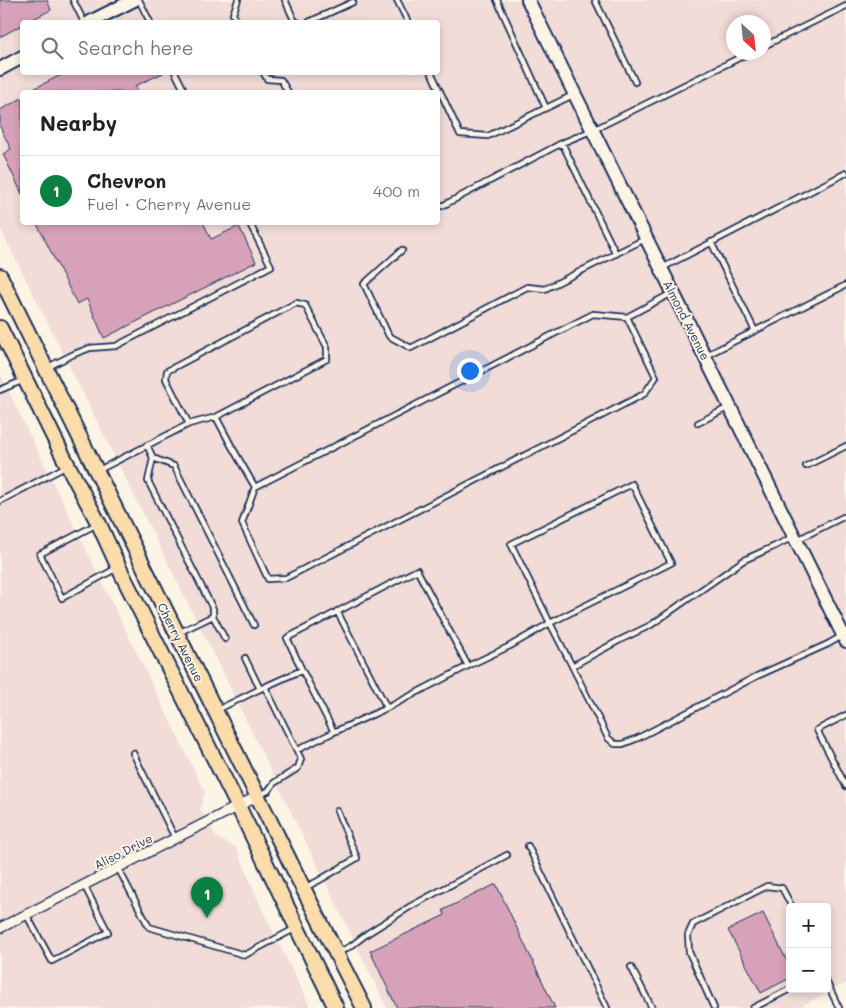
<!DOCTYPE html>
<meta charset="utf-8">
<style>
:root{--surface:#fff;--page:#f2f2f2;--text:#222;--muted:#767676;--line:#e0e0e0;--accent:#0b8043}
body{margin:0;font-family:Mali,sans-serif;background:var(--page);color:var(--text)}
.controls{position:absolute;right:15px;bottom:15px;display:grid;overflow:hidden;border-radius:5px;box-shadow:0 2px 8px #0003}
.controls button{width:45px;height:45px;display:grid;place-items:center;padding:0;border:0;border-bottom:1px solid var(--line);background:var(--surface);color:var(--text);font:25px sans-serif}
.compass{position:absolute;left:726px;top:15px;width:45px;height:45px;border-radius:50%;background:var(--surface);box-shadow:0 2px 8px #0003;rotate:153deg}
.you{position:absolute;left:469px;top:370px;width:18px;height:18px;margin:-12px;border:4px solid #fff;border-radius:50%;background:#1a73e8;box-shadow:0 0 0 8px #1a73e833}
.badge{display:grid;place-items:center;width:32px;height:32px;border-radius:50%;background:var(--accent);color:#fff;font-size:16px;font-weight:700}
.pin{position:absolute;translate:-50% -41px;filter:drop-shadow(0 1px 2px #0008)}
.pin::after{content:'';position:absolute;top:26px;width:18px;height:15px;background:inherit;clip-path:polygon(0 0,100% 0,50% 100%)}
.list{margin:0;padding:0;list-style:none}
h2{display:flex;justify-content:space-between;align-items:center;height:65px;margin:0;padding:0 20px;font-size:21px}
h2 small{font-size:16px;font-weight:400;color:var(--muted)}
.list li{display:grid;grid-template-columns:32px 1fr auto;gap:15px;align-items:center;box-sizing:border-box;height:70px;padding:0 20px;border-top:1px solid var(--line)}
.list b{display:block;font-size:19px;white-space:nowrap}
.list p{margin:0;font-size:16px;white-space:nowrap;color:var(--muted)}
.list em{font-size:16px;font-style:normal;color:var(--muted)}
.icon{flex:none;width:28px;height:28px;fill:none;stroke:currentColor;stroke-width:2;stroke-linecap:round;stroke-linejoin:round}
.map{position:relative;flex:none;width:846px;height:1008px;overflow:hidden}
.search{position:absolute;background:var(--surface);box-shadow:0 2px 8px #0003;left:20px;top:20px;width:420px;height:55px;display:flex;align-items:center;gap:12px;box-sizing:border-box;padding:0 18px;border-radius:5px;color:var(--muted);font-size:19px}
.panel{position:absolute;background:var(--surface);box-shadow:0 2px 8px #0003;left:20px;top:90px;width:420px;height:135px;border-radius:5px}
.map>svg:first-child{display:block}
.built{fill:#f1dcd8;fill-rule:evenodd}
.building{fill:#d7a2b9;stroke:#1b2f5e}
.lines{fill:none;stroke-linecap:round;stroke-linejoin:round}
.lane-casing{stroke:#1b2f5e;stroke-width:8}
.street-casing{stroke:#1b2f5e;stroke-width:12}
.secondary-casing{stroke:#1b2f5e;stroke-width:16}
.primary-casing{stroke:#1b2f5e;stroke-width:18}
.lane{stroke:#fcf5e5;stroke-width:4.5}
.street{stroke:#fcf5e5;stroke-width:9}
.secondary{stroke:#fcf5e5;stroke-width:12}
.primary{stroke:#fbddab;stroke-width:14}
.labels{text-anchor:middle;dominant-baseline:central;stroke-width:4;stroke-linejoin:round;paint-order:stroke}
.street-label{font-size:12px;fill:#1b2f5e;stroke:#fcf5e5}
</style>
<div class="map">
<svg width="846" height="1008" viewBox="0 0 846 1008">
<rect width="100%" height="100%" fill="#fcf5e5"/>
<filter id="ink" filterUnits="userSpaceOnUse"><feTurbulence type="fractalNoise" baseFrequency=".02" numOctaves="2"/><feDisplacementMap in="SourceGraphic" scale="10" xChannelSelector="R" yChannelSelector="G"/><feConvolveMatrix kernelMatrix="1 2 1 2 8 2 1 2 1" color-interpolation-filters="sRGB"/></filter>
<g filter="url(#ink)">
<!-- built -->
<path class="built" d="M0,0H846V983L797,1008H387L221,669L0,228ZM22,22H438V72H22ZM734,22H764V52H734ZM22,92H438V222H22ZM790,907H827V989H790Z
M0,374L205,792L200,809L217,838L236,847L261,907L311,1008H0Z"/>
<!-- building -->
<path class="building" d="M0,0H47L51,10L27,22H22V25L0,37Z
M67,72H163V73L135,86L139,92H27Z
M22,98V194L3,154L11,149L0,127V110Z
M36,222H203L211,239L239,226L256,262L104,338L87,299L77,304Z
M496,884L555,1008H397L370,951L445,915L443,910Z
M763,913L788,963L790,962V978L761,993L728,930Z"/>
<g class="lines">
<!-- lane casing -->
<g class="lane-casing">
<path id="lane" d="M73,0L84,22
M139,0L150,22
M285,0L295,22H297
M397,0L408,22
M497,0L546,108
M595,0L635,82
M237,22L233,14L238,0
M309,22L353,2
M764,46L846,6
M175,72L185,92
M263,72L267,79L281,80L288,92
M431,72L460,134L488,136L573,95
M562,143L616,254
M442,206L562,143L593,130L751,52
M711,242L755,331
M402,250L364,284L389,336L411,348L527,287L545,289L645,239
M662,268L846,173
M627,317L593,314L255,487L242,523L268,579L286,578L644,394L656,377L627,317L672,293
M707,355L846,285
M48,367L74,354L90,348L116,346L271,266L249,222
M0,390L24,380
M216,417L327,359V347L305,305L296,303L167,371L166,379L189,424L216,417L232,447L255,487
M698,423L729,407
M147,445L153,458
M806,466L846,446
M99,470L189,424
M0,501L67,466
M97,524L40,554L62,598L117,568
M793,537L775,546L744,560L651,625L620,640L572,666L608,738L615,744H623L638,738L757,676L828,644L842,636
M797,540L843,517H846
M337,611L387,708
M213,616L225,639
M178,633L213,616V609L148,481L153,458L174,466L254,625
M468,666L510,646L550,623L511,544L632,484L671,563L550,623L572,666
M260,689L302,670L334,732L387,708L468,666L417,570L287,638L302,670
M217,710L260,689L245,658
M846,715L817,730L846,786
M297,750L334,732
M133,753L175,838
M259,795L268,791L274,783L298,768L301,759L265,687
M528,846L607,1008
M118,868L149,927L245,955L296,928
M306,887L318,881L357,858L337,811
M26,914L52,961L108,932L84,885
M337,953L351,946L368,933L411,906L507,855
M631,967L652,1008
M827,983L839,1008
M714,1008L689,952L688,935L693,924L767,886L782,888L792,907
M753,1008L790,989"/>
</g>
<!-- street casing -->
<g class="street-casing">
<path id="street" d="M0,928L258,796"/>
</g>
<!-- secondary casing -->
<g class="secondary-casing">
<path id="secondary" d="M528,0L846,641
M90,22L134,0
M0,69L22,57"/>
</g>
<!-- primary casing -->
<g class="primary-casing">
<path id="primary" d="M0,276L303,888L364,1008
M0,328L65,460L99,524L119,568L238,806L336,1008"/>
</g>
<!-- lane -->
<use href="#lane" class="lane"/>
<!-- street -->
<use href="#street" class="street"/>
<!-- secondary -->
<use href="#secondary" class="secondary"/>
<!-- primary -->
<use href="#primary" class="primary"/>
</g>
</g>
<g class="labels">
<!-- street labels -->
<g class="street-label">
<text transform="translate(687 320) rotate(63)">Almond Avenue</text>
<text transform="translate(181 642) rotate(63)">Cherry Avenue</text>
<text transform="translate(123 851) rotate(-27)">Aliso Drive</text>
</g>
</g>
</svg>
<div class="controls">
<button>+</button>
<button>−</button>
</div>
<svg class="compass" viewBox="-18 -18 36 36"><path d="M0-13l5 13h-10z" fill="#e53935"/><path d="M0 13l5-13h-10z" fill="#767676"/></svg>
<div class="you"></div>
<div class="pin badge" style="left:207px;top:918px">1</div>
<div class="search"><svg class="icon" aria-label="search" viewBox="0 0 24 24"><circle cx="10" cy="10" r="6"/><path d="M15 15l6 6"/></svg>Search here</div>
<section class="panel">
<h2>Nearby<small></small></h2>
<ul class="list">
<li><span class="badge">1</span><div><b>Chevron</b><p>Fuel · Cherry Avenue</p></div><em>400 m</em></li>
</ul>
</section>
</div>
